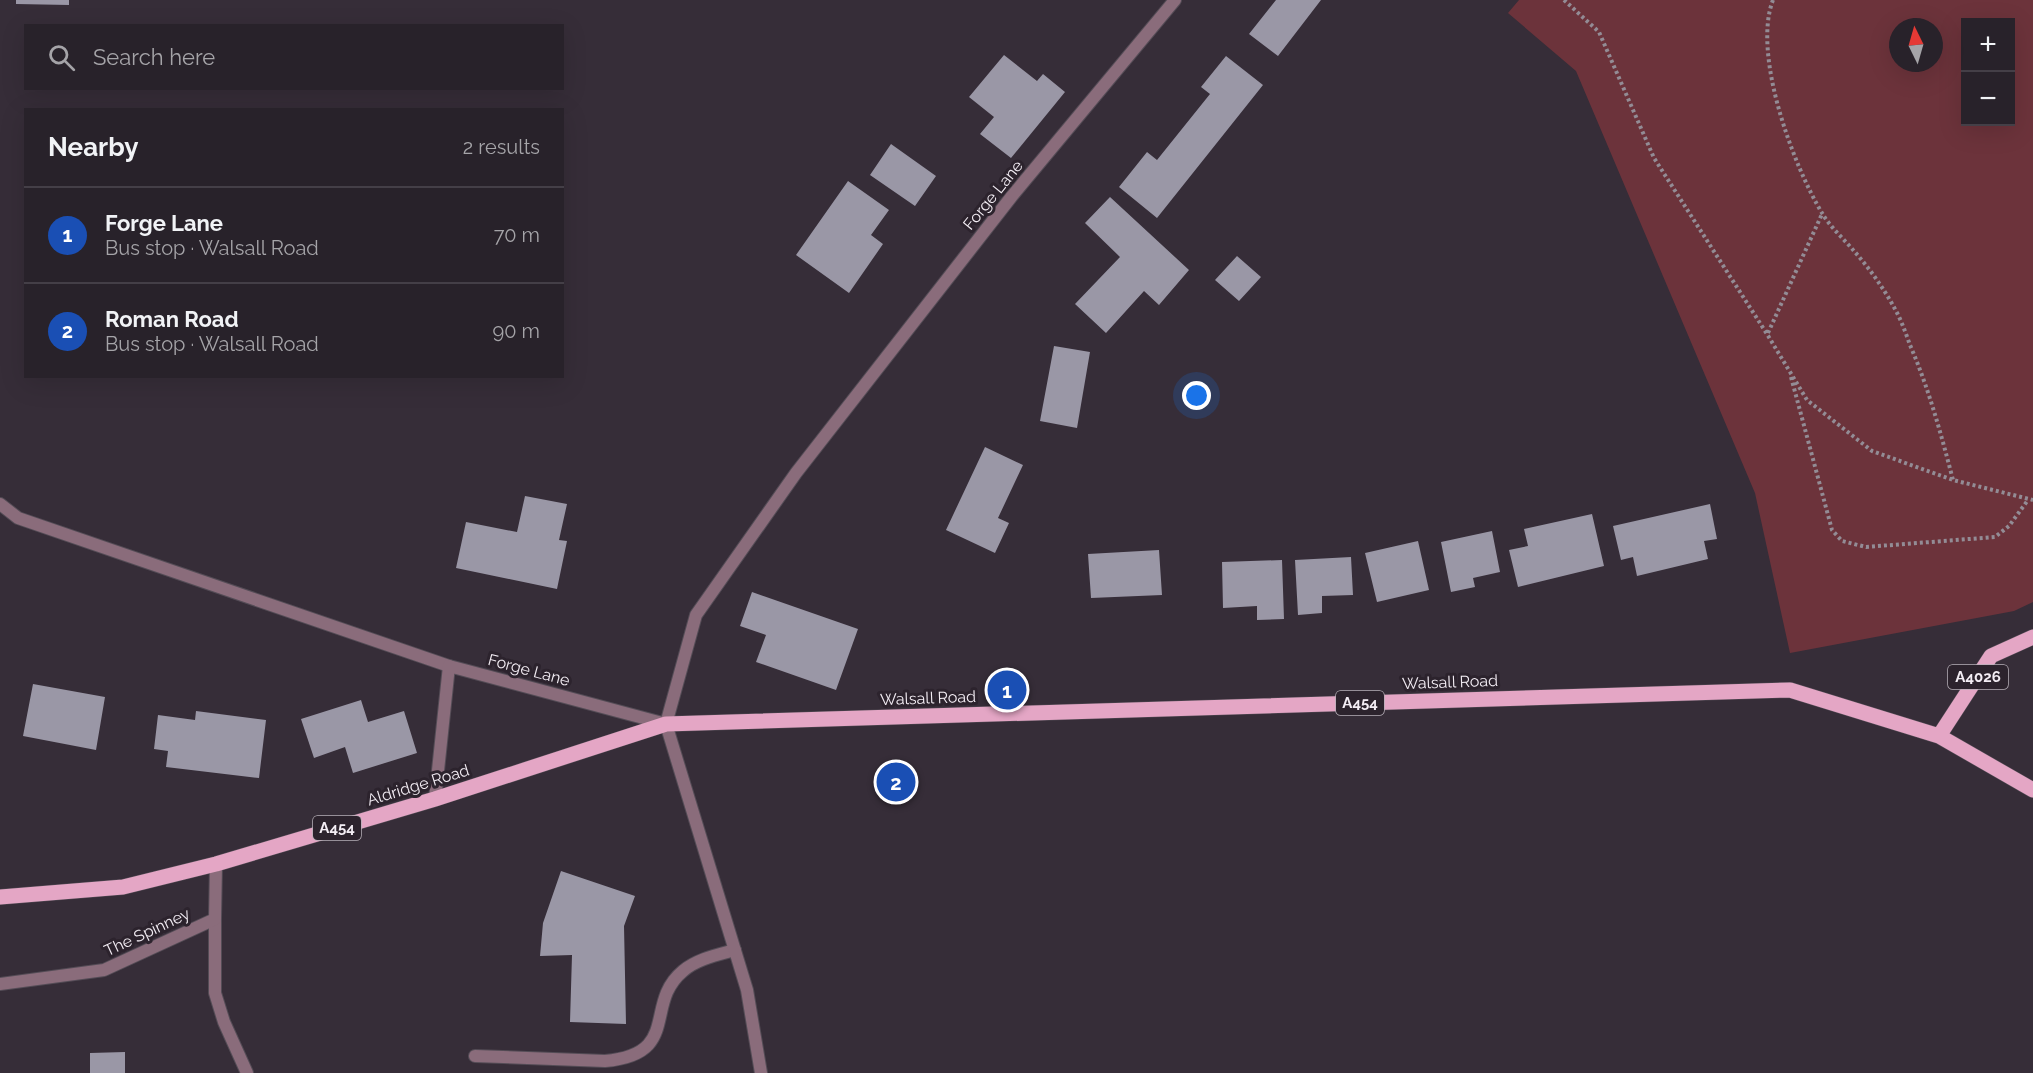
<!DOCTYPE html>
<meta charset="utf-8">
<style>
:root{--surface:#28222a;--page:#342f36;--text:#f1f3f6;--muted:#a5a4a8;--line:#443f47;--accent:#8c9099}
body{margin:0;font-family:Raleway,sans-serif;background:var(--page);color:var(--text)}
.controls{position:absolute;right:18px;top:18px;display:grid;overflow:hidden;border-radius:0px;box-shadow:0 6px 24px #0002}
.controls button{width:54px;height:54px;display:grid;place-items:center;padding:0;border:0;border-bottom:2px solid var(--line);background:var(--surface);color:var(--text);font:30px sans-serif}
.compass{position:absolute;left:1889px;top:18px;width:54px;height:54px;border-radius:50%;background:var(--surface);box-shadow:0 6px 24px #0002;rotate:355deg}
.you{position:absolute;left:1197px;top:396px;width:21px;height:21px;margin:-15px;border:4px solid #fff;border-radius:50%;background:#1a73e8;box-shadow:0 0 0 9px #1a73e833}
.badge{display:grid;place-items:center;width:39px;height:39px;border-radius:50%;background:var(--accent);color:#fff;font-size:20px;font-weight:700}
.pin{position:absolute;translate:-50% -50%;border:3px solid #fff;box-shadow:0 2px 6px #0006}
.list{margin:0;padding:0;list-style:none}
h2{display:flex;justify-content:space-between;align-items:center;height:78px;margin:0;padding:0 24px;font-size:26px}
h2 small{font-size:20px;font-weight:400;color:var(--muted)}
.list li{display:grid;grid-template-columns:39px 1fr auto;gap:18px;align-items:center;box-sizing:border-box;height:96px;padding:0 24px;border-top:2px solid var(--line)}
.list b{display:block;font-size:22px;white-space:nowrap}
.list p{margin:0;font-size:20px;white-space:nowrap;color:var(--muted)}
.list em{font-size:20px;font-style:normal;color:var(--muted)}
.icon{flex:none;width:33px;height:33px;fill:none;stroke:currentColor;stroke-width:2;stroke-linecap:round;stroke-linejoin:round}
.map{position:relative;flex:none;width:2033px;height:1073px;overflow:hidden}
.search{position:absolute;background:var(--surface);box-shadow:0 6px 24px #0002;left:24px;top:24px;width:540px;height:66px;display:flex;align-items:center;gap:15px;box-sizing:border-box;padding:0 21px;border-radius:0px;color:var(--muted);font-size:22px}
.panel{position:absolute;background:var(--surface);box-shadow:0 6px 24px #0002;left:24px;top:108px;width:540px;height:270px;border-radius:0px}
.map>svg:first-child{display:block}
.green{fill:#6c333b;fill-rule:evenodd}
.building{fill:#9a97a6}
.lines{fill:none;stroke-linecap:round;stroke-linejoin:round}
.service-casing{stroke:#544c56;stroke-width:14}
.minor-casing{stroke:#544c56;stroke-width:14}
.primary-casing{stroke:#544c56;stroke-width:16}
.path{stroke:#938c95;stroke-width:4;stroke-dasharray:3 3;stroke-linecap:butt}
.service{stroke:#8a6c7b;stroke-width:12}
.minor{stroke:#8a6c7b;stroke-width:12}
.primary{stroke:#e4a6c5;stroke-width:15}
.labels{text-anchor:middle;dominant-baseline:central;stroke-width:6;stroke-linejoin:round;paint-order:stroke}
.shield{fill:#2c232d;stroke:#b7b0b8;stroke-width:1.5}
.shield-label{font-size:15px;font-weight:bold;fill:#f3edf4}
.street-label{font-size:16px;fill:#f3edf4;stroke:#2c232d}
</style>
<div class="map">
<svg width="2033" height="1073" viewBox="0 0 2033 1073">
<rect width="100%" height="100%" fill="#362d38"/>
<!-- green -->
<path class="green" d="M1519,0H2033V602L2014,611L1790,653L1755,493L1576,71L1508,13ZM1966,22H2010V122H1966ZM1898,27H1934V63H1898Z"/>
<!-- building -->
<path class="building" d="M16,0H69V5L16,4Z
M1276,0H1321L1278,56L1249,34Z
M1004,55L1037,81L1043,74L1065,92L1011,158L980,134L994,117L969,97Z
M1226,56L1263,85L1157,218L1119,187L1147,152L1157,160L1210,94L1201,87Z
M891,144L936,176L915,206L870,175Z
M848,181L889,210L871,235L883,244L849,293L796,255Z
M1110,197L1189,270L1159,305L1144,291L1106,333L1075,304L1120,257L1085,223Z
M1237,256L1261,277L1239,301L1215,280Z
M1054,346L1090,352L1077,428L1040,421Z
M985,447L1023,465L998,518L1009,523L995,553L946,530Z
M525,496L567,504L559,540L567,541L557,589L456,568L466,522L517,532Z
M1710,504L1717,539L1704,541L1708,559L1637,576L1633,557L1621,560L1613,526Z
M1592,514L1604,566L1518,587L1509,550L1528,546L1524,529Z
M1492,531L1500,572L1473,578L1475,587L1451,592L1441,542Z
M1418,541L1429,590L1377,602L1365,553Z
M1159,550L1162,595L1091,598L1088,554Z
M1351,557L1353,595L1322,596V613L1298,615L1295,560Z
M1282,560L1284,619L1257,620V606L1223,608L1222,562Z
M752,592L858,629L836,690L756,662L766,635L740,626Z
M33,684L105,697L96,750L23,736Z
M361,700L368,722L404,711L417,753L353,773L345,747L314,758L301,719Z
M196,711L266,720L259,778L166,767L168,751L154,749L158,715L195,720Z
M561,871L635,896L624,926L626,1024L570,1022L572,955L540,956L543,923Z
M125,1052V1073H90V1053Z"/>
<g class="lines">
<!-- service casing -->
<g class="service-casing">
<path id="service" d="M0,504L18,518L449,666
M215,919V993L224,1022L247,1073
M475,1056L605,1061C682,1054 643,1004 683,971C697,959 717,955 735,950"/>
</g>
<!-- minor casing -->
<g class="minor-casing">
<path id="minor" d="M666,724L696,615L796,473L1012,196L1175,0
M666,724L747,990L761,1073
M435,799L449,666L666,724
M0,984L104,970L215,919L216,864"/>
</g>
<!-- primary casing -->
<g class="primary-casing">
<path id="primary" d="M1939,736L1991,656L2033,637
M0,897L123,887L216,864L435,799L666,724L1790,690L1939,736L2033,790"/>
</g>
<!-- path -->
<path class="path" d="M1564,0L1599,32L1654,158L1767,334L1807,400L1872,451L1953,480L2033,500
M1773,0C1752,54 1793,165 1822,213C1830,227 1844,239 1854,251C1870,269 1885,290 1896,311C1902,322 1906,334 1910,345C1929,389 1941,434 1953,480
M1768,333L1822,214
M1791,377L1832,530L1842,541L1866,547L1995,537L2009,526L2028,500"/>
<!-- service -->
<use href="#service" class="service"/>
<!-- minor -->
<use href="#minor" class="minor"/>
<!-- primary -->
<use href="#primary" class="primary"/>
</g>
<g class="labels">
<!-- shield labels -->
<g class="shield">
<rect x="1948" y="665" width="60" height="24" rx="4.5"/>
<rect x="1336" y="691" width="48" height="24" rx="4.5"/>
<rect x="313" y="816" width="48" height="24" rx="4.5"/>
</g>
<g class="shield-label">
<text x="1978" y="677">A4026</text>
<text x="1360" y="703">A454</text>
<text x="337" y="828">A454</text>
</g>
<!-- street labels -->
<g class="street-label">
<text transform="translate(993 195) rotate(-51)">Forge Lane</text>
<text transform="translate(529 670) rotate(15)">Forge Lane</text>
<text transform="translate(1450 682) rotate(-2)">Walsall Road</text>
<text transform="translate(928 698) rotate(-2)">Walsall Road</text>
<text transform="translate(418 785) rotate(-17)">Aldridge Road</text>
<text transform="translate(147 932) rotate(-25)">The Spinney</text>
</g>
</g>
</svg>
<div class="controls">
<button>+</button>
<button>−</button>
</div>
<svg class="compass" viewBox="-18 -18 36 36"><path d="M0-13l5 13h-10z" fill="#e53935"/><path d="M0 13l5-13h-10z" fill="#a5a4a8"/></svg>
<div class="you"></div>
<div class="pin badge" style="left:1007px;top:690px;background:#1a4fb4">1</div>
<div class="pin badge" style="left:896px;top:782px;background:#1a4fb4">2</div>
<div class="search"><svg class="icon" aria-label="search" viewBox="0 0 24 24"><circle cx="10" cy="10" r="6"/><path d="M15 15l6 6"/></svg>Search here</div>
<section class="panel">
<h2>Nearby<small>2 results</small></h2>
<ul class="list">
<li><span class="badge" style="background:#1a4fb4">1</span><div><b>Forge Lane</b><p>Bus stop · Walsall Road</p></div><em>70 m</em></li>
<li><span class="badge" style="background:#1a4fb4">2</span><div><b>Roman Road</b><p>Bus stop · Walsall Road</p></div><em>90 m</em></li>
</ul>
</section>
</div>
